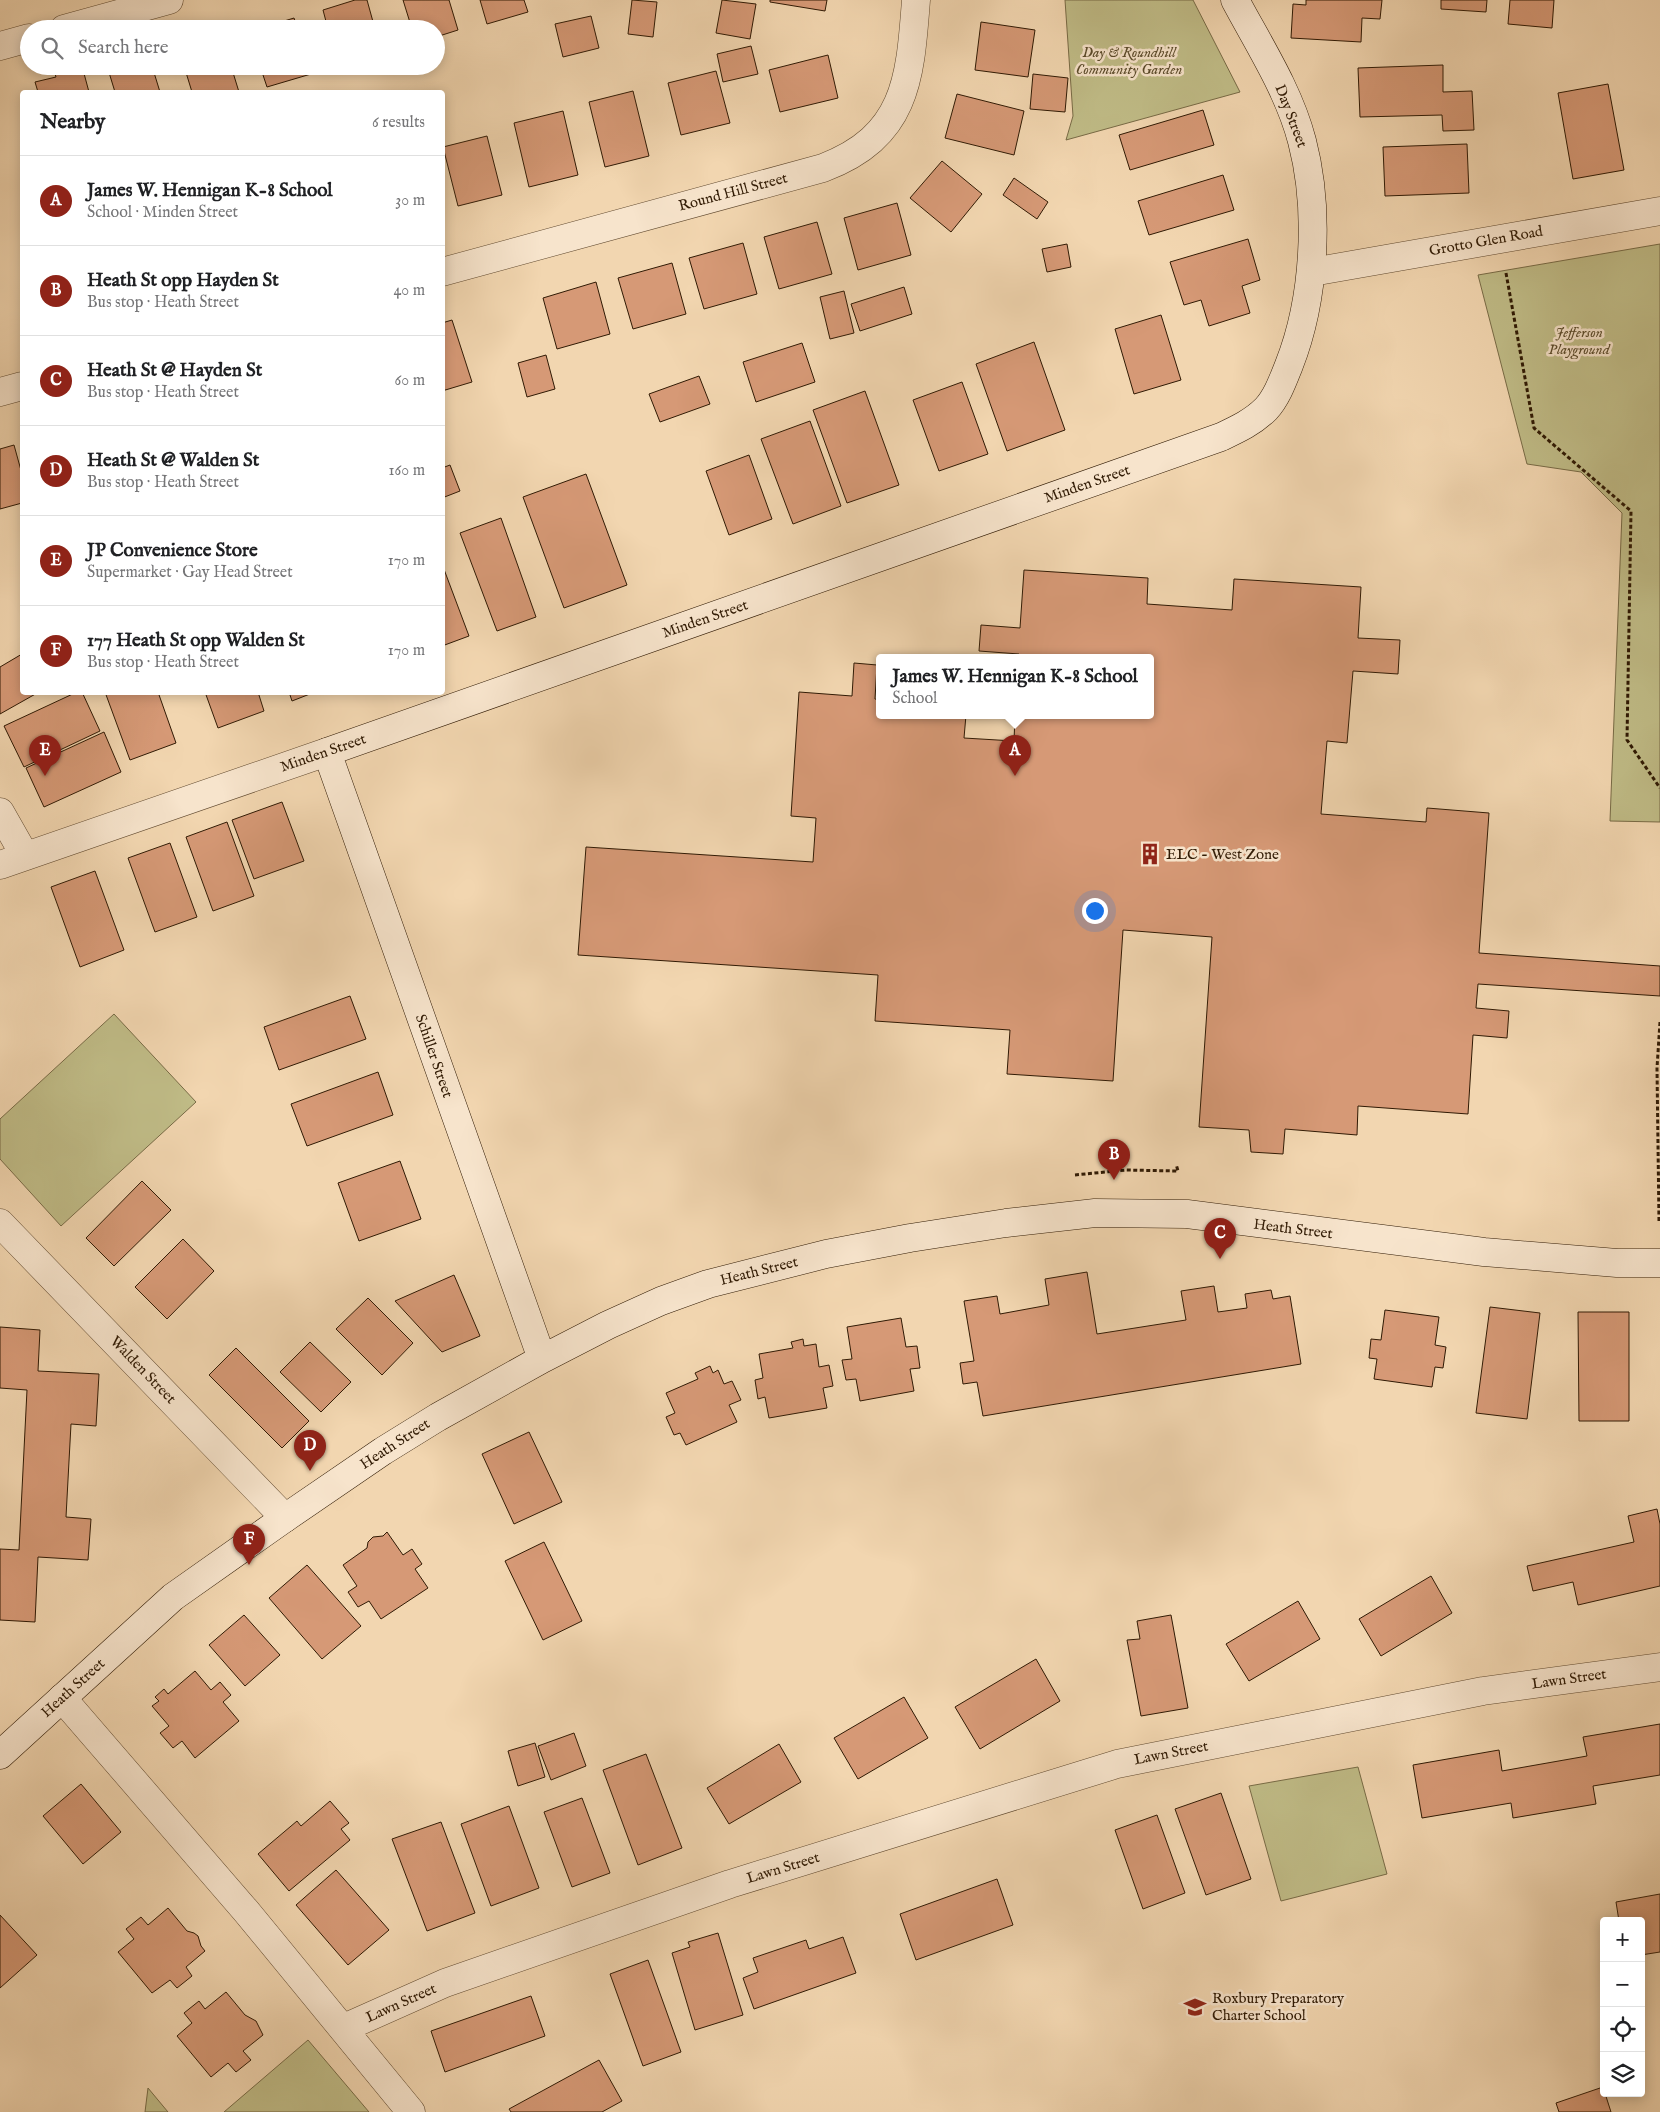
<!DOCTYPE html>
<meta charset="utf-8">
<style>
:root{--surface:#fff;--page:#f2f2f2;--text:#202124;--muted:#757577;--line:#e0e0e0;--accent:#8f2418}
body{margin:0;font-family:"IM FELL English",serif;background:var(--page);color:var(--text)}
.controls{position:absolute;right:15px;bottom:15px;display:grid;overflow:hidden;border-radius:5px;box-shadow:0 2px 12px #0003}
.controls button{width:45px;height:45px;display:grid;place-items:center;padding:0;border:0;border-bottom:1px solid var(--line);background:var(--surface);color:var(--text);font:25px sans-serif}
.you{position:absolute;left:1094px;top:910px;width:18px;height:18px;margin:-12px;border:4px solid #fff;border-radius:50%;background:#1a73e8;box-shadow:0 0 0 8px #1a73e833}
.badge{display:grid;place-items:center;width:32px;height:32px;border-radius:50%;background:var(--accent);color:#fff;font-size:16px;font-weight:700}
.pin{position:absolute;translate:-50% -41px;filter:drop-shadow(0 1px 2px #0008)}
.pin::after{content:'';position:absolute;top:26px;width:18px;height:15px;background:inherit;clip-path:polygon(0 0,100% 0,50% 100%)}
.popup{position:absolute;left:876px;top:654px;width:278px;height:65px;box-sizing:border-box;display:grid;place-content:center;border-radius:5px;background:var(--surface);filter:drop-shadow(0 1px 4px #0005);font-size:16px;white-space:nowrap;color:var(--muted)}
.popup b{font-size:19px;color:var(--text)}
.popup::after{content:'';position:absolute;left:50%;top:100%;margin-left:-10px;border:10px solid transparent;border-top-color:var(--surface)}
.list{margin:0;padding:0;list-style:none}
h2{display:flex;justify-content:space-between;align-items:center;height:65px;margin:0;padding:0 20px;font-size:21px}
h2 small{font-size:16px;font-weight:400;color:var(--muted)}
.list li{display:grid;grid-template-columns:32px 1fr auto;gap:15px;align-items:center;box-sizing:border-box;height:90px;padding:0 20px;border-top:1px solid var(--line)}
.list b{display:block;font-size:19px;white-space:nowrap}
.list p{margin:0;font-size:16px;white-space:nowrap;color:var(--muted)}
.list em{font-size:16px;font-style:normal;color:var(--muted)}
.icon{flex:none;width:28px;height:28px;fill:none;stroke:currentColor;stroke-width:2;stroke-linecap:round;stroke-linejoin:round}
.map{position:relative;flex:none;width:1660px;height:2112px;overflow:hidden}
.search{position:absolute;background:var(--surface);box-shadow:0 2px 12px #0003;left:20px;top:20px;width:425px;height:55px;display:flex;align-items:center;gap:12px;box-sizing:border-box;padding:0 18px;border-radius:28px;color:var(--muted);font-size:19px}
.panel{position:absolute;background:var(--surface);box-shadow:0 2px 12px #0003;left:20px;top:90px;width:425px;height:605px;border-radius:5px}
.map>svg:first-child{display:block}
.green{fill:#c0bc87;stroke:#786b46}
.building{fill:#d69976;stroke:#301a04}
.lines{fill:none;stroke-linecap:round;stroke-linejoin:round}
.street-casing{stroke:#60492f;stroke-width:29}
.secondary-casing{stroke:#301a04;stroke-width:29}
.path{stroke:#301a04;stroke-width:3;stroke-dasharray:4 2.5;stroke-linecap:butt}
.street{stroke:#f7e4cc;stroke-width:28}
.secondary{stroke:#f7e4cc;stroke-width:28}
.labels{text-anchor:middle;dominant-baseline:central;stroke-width:5;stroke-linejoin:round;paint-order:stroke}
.park-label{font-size:15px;font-style:italic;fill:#5b4b2b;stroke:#f7e4cc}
.street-label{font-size:15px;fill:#301a04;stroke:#f7e4cc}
.poi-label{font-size:15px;fill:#301a04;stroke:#f7e4cc;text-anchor:start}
</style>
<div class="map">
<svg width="1660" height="2112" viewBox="0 0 1660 2112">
<rect width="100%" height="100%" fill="#f2d6b0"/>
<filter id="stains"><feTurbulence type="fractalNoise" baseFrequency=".004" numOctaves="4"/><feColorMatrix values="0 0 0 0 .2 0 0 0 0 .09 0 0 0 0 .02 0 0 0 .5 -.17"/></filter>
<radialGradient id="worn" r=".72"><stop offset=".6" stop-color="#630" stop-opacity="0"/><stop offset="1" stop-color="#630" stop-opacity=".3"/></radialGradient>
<!-- green -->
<path class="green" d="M1065,0H1193L1240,92L1066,140L1073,116Z
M1660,244V822L1610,821L1622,513L1581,472L1527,464L1478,275Z
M114,1014L196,1102L61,1226L0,1159V1119Z
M1358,1767L1387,1874L1281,1901L1249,1786Z
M308,2040L369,2112H224Z
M148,2088L168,2112H145Z"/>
<!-- building -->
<path class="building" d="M355,0H367L375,29H328L323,10Z
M403,0H449L458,30L436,37V29H412Z
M480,0H524L528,12L487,24Z
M632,0L657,2L653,37L628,34Z
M722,0L756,4L750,39L716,33Z
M770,0H827L825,11L770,2Z
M1306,0H1382L1380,19L1362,18L1361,42L1291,38L1293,4L1306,5Z
M1441,0H1487L1486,12L1441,9Z
M1510,0H1554L1552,28L1508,24Z
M591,16L599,48L563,57L555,24Z
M294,18L298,29H258Z
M981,22L1035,30L1028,77L975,70Z
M751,46L758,74L723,82L717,54Z
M828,55L838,98L780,112L769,70Z
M1443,65V92L1472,91L1474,130L1443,131L1442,115L1360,117L1358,68Z
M73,66H82L89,92H38L35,82L56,77L54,71Z
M107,66H152L160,92H115Z
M184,66H231L239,92H192Z
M260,66H309L311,74L267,87Z
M716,71L730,123L681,135L668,83Z
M1033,74L1068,78L1065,112L1030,109Z
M1608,84L1624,170L1573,179L1558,93Z
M633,91L649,156L605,167L589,102Z
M957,94L1024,111L1014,155L945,138Z
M1203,110L1214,145L1130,170L1119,135Z
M563,111L578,175L529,187L514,123Z
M487,136L502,195L458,206L443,147Z
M1467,144L1469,193L1385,196L1383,147Z
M942,161L982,194L951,232L910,198Z
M1223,175L1234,210L1149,235L1138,201Z
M1014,178L1048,202L1037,219L1003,195Z
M897,203L911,255L858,270L844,218Z
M817,222L832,274L779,289L764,237Z
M1248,239L1260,280L1242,286L1250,313L1209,326L1201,300L1184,305L1170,262Z
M743,243L757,294L704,309L689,258Z
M1067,244L1071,267L1047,272L1042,249Z
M672,263L686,314L633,329L618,278Z
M596,282L610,334L557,349L543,298Z
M904,287L912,314L860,331L851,304Z
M844,291L854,333L830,339L820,297Z
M1161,315L1181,380L1134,394L1115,329Z
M452,320L472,382L442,391V323Z
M1034,342L1065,430L1007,451L976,364Z
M802,343L815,382L756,402L743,362Z
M546,355L555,389L527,397L518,363Z
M699,376L710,404L660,422L649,394Z
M962,382L988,454L939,471L913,400Z
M865,391L899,485L847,503L813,410Z
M810,421L841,506L793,524L761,439Z
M14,445L22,474V503L0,509V449Z
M749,455L772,519L729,535L706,471Z
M450,465L460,491L442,498V468Z
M586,474L627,585L564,608L523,497Z
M501,518L536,617L497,631L460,533Z
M442,564L469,636L442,646Z
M1024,570L1148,578L1147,604L1232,610L1234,579L1361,587L1358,638L1400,640L1398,674L1353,671L1347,743L1327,741L1321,814L1426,822L1427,808L1489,813L1479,953L1660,966V996L1478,984L1476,1008L1509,1011L1507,1038L1473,1035L1468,1114L1358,1106L1357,1135L1285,1129L1283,1154L1251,1152L1249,1130L1199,1127L1212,937L1123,930L1113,1081L1007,1074L1010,1030L875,1021L878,975L578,955L586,847L813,862L816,818L791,816L799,692L852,696L854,663L877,665L875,699L880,700V715H966L964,738L1014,741L1015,715H1150V657H1019V654L979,651L981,625L1020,628Z
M22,654V692H39L0,714V667Z
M77,692H82L100,731L24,767L4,726Z
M105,692H158L176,743L130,760Z
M205,692H258L264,711L218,728Z
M289,692H315L292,701Z
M104,732L121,772L44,807L26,768Z
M282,802L304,861L254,879L232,820Z
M227,822L254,896L213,911L186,837Z
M170,843L197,917L155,932L128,858Z
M95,871L124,950L80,967L51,887Z
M350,996L366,1039L279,1070L264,1027Z
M378,1072L393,1115L307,1146L291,1104Z
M400,1161L421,1219L359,1241L338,1183Z
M142,1181L171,1210L114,1266L86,1238Z
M183,1239L214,1271L167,1319L135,1287Z
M1087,1272L1097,1334L1186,1320L1181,1291L1214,1286L1218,1312L1247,1308L1245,1294L1271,1290L1273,1299L1290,1296L1301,1364L983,1416L977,1382L963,1384L960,1363L974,1361L964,1301L997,1296L1000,1314L1049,1305L1045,1279Z
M454,1275L480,1336L442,1352L395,1301Z
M368,1298L413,1343L382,1375L336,1329Z
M1490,1307L1540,1313L1527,1419L1476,1413Z
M1385,1310L1439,1317L1435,1345L1446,1347L1443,1368L1435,1367L1432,1387L1374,1379L1377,1359L1369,1358L1371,1339L1381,1340Z
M1578,1312H1629V1421H1579Z
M901,1318L906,1347L917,1346L920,1368L910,1369L914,1391L860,1401L856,1379L846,1380L842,1360L852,1359L847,1327Z
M0,1327L40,1330L38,1371L99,1374L96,1426L71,1424L66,1517L91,1519L88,1560L38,1557L35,1622L0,1620V1549L19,1550L27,1390L0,1388Z
M803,1339L804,1346L816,1344L819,1367L829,1365L833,1386L823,1388L827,1408L769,1418L765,1397L758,1399L755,1380L763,1378L759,1354L793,1348L791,1342Z
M310,1342L351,1382L321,1412L280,1372Z
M236,1348L309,1421L282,1448L209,1375Z
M710,1366L713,1373L718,1370L724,1384L732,1381L741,1400L729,1405L737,1422L686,1445L680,1433L674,1435L666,1417L675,1413L666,1393L698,1379L695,1373Z
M529,1432L562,1502L514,1524L482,1454Z
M1657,1509L1660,1524V1586L1578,1605L1573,1582L1533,1591L1527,1566L1634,1542L1628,1516Z
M387,1532L403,1555L412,1549L422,1564L415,1569L428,1588L381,1619L369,1601L358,1607L348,1592L357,1586L343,1565L367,1548L368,1542L373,1537L383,1536Z
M544,1542L582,1621L543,1640L505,1561Z
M307,1565L361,1626L322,1659L269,1598Z
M1431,1576L1452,1613L1381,1656L1359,1619Z
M1298,1601L1320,1639L1249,1681L1226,1644Z
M244,1615L280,1655L245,1686L209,1645Z
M1171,1615L1188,1708L1141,1716L1127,1640L1140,1639L1137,1621Z
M1036,1659L1060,1701L980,1749L955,1707Z
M195,1671L211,1690L220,1682L231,1695L223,1702L239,1721L195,1758L182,1741L173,1748L160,1733L169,1726L152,1706L159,1701L155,1697L164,1689L168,1694Z
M904,1697L928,1738L858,1779L834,1738Z
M1660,1724V1775L1593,1786L1596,1804L1513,1818L1511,1803L1422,1818L1413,1765L1499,1750L1502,1771L1587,1756L1583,1737Z
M574,1733L586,1766L551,1780L538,1746Z
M535,1743L545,1777L518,1786L508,1751Z
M779,1744L801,1782L729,1824L707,1788Z
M646,1754L682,1848L638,1865L603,1770Z
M81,1784L121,1832L83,1864L43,1816Z
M1221,1793L1251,1879L1206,1895L1175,1809Z
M582,1798L610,1873L572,1887L544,1812Z
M330,1801L349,1823L341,1829L350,1840L289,1891L258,1854L297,1821L301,1826Z
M509,1806L539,1888L491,1906L461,1824Z
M1157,1815L1185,1893L1143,1909L1115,1830Z
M441,1822L475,1913L427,1931L392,1839Z
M336,1870L389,1930L348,1965L296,1905Z
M997,1879L1013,1925L916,1960L900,1914Z
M1660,1894V1952L1641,1955V1921H1619L1616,1902Z
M168,1908L187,1931L194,1933L198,1936L201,1946L205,1951L186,1967L192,1976L177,1988L170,1980L152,1993L118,1952L134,1939L126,1929L141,1917L148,1925Z
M0,1915L37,1955L0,1988Z
M718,1933L743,2015L695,2030L672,1953L690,1947L688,1942Z
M843,1937L856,1973L754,2009L743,1978L758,1972L753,1958L806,1940L809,1949Z
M648,1960L681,2052L643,2066L610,1974Z
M226,1992L245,2015L256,2021L263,2035L243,2051L251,2060L236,2072L228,2063L211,2077L177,2036L192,2023L184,2013L199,2001L205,2009Z
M531,1996L545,2036L445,2072L431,2031Z
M599,2060L622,2101L602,2112H511L509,2109Z
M1603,2087L1611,2112H1559L1556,2103Z"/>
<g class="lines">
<!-- street casing -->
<g class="street-casing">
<path id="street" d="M64,29L169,0
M0,46L29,38
M442,272L823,168C907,136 910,79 916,0
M1312,272L1660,211
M0,392L22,386
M0,812L25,856
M0,865L327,752
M0,1223L285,1518
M62,1698L246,1911L411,2112
M344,2028L445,1983L730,1884L1117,1764L1483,1691L1660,1667"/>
</g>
<!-- secondary casing -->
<g class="secondary-casing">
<path id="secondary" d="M542,1359L327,752L1221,437C1238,429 1253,422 1266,409C1277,397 1283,380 1289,365C1315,299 1320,210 1302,141C1289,91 1259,45 1235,0
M0,1755L173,1597L285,1518L383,1451L438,1417L542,1359L608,1325L661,1301L708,1284L826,1254L910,1238L1006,1223L1095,1213L1187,1214L1484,1252L1617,1263H1660"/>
</g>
<!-- path -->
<path class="path" d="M1506,273L1534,428L1631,511L1627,740L1660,788
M1075,1175L1126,1170L1178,1171L1176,1164
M1659,1221L1657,1068L1660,1022"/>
<!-- street -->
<use href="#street" class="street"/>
<!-- secondary -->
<use href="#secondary" class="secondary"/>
</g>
<!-- icons -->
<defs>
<g id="building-bare" transform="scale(1.725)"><path d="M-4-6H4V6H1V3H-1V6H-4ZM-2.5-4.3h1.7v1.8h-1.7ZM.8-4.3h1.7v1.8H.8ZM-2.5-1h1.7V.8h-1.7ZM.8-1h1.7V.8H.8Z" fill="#8f2418" stroke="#f7e4cc" stroke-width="2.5" paint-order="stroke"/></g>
<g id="school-bare" transform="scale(1.725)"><path d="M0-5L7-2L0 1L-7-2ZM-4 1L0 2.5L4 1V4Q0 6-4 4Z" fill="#8f2418" stroke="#f7e4cc" stroke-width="2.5" paint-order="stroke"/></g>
</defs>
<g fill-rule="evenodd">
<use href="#building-bare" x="1150" y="854"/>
<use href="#school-bare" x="1195" y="2007"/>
</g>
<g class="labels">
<!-- park labels -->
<g class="park-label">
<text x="1129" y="52">Day &amp; Roundhill<tspan x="1129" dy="17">Community Garden</tspan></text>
<text x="1579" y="332">Jefferson<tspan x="1579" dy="17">Playground</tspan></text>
</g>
<!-- street labels -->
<g class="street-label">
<text transform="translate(1291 116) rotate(69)">Day Street</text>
<text transform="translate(733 192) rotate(-15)">Round Hill Street</text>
<text transform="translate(1486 241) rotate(-10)">Grotto Glen Road</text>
<text transform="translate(1087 484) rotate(-19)">Minden Street</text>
<text transform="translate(705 619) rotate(-19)">Minden Street</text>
<text transform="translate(323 753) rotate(-19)">Minden Street</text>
<text transform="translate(434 1056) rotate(71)">Schiller Street</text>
<text transform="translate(1293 1229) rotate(7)">Heath Street</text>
<text transform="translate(759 1271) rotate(-14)">Heath Street</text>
<text transform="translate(143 1370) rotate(46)">Walden Street</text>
<text transform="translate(395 1444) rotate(-33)">Heath Street</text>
<text transform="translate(1569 1679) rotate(-8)">Lawn Street</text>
<text transform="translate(73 1688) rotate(-42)">Heath Street</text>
<text transform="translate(1171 1753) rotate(-11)">Lawn Street</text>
<text transform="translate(783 1868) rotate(-17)">Lawn Street</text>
<text transform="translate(401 2003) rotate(-24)">Lawn Street</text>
</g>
<!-- poi labels -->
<g class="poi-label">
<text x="1166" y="854">ELC - West Zone</text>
<text x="1212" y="1998">Roxbury Preparatory<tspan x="1212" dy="17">Charter School</tspan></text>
</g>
</g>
<rect width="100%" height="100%" filter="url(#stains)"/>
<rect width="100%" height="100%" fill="url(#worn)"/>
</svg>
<div class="controls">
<button>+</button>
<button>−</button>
<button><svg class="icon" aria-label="locate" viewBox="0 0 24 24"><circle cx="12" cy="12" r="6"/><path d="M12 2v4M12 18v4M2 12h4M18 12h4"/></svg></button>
<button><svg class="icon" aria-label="layers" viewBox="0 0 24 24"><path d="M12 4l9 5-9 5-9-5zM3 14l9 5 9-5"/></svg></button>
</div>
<div class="you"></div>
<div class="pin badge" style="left:1015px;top:776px">A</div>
<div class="popup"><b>James W. Hennigan K-8 School</b>School</div>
<div class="pin badge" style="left:1114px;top:1180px">B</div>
<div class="pin badge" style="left:1220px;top:1259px">C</div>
<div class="pin badge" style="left:310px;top:1471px">D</div>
<div class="pin badge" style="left:45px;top:776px">E</div>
<div class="pin badge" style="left:249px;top:1565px">F</div>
<div class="search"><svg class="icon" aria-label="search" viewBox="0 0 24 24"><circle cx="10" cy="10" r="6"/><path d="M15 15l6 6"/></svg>Search here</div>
<section class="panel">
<h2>Nearby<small>6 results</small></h2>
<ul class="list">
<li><span class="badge">A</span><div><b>James W. Hennigan K-8 School</b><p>School · Minden Street</p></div><em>30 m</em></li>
<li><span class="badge">B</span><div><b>Heath St opp Hayden St</b><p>Bus stop · Heath Street</p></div><em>40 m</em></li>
<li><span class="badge">C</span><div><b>Heath St @ Hayden St</b><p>Bus stop · Heath Street</p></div><em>60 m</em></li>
<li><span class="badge">D</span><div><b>Heath St @ Walden St</b><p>Bus stop · Heath Street</p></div><em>160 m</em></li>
<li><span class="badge">E</span><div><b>JP Convenience Store</b><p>Supermarket · Gay Head Street</p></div><em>170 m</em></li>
<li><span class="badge">F</span><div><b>177 Heath St opp Walden St</b><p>Bus stop · Heath Street</p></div><em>170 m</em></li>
</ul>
</section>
</div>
